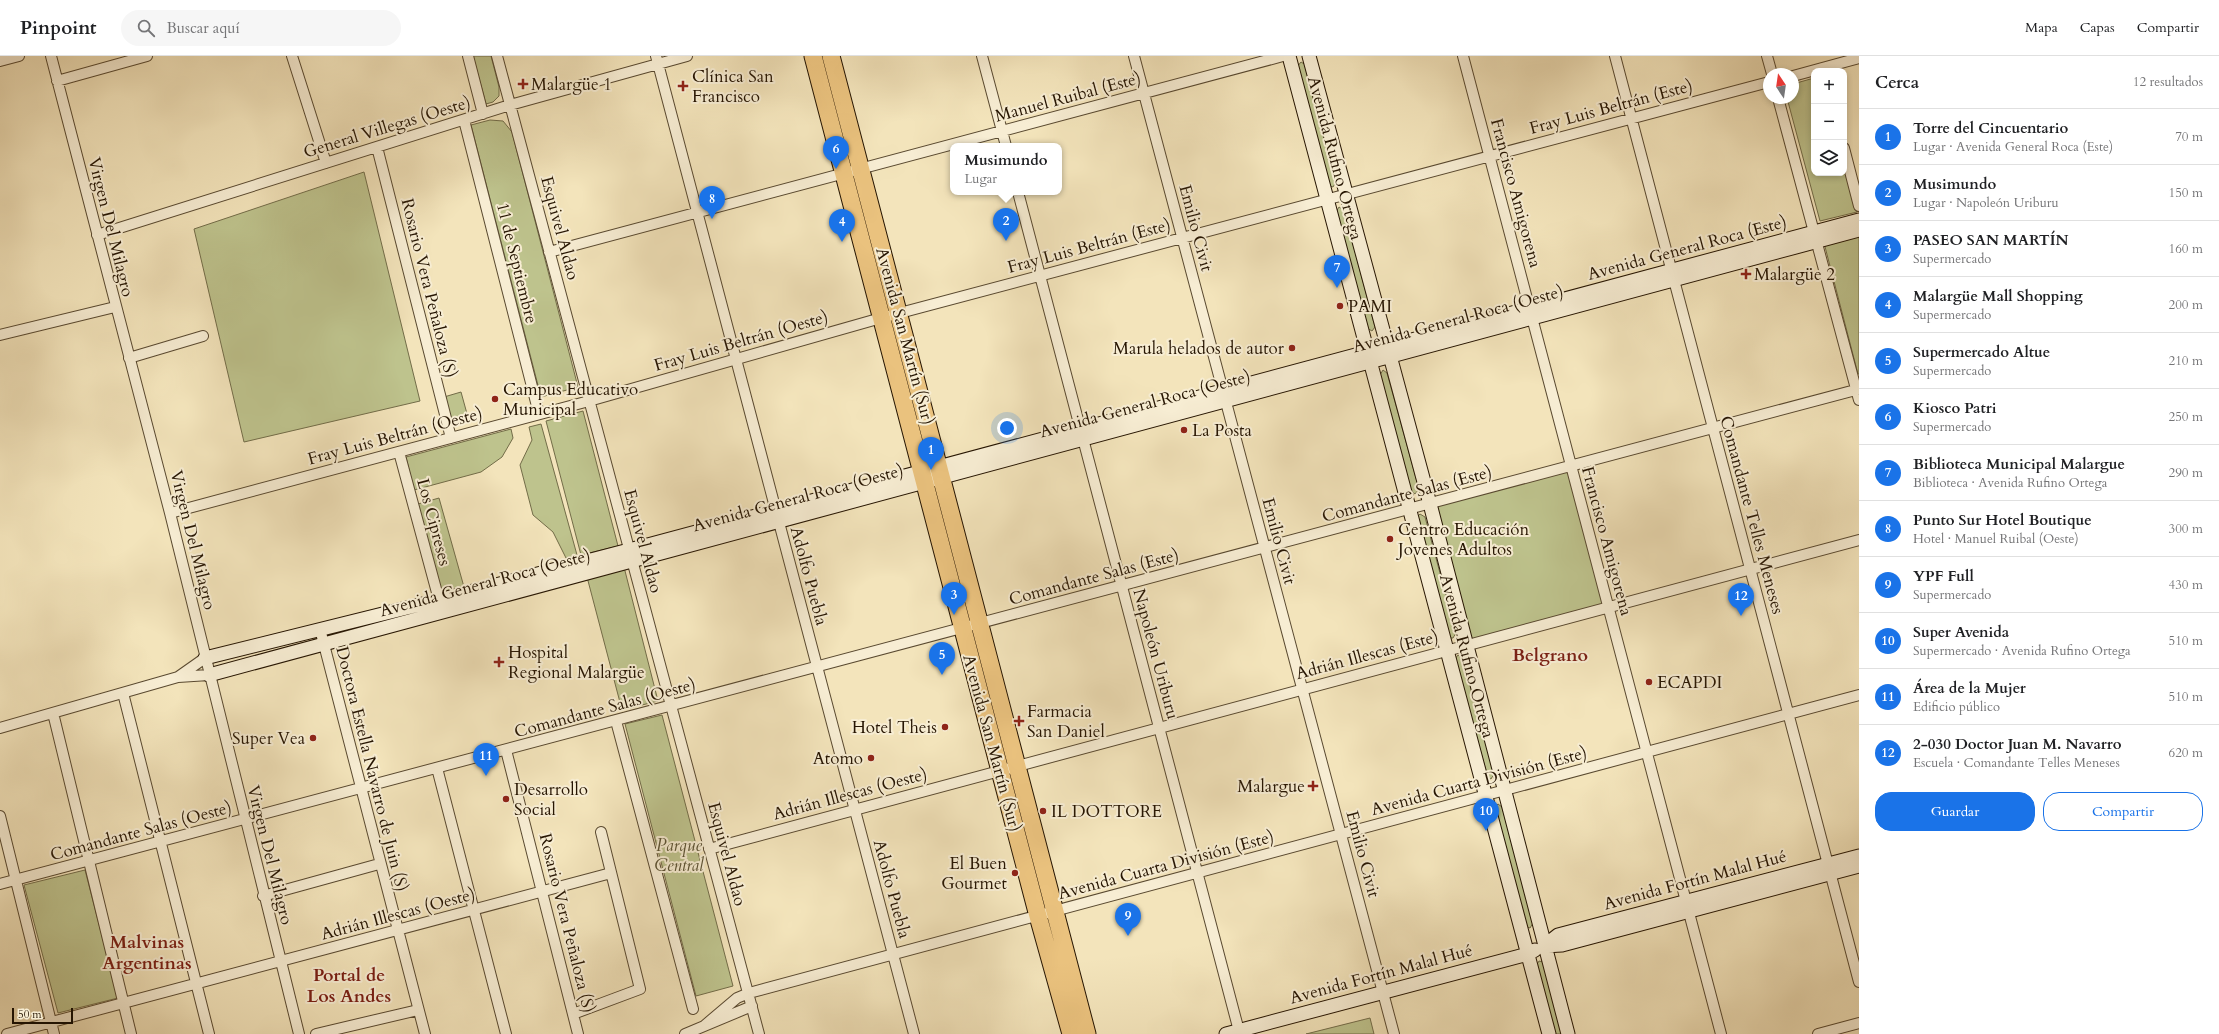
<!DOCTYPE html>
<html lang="es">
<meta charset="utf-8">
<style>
:root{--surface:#fff;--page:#f6f6f6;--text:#202124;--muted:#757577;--line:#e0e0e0;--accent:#1a73e8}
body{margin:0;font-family:Cardo,serif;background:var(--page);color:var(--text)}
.controls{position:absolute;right:12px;top:12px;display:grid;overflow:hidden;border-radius:8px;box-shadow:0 2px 6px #0003}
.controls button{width:36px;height:36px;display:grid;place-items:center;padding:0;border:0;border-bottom:1px solid var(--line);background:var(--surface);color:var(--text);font:20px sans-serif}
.compass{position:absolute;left:1763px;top:12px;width:36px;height:36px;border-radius:50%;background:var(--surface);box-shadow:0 2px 6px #0003;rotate:347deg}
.scale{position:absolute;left:12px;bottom:10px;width:61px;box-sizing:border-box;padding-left:4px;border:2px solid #261502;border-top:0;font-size:11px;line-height:14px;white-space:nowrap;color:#261502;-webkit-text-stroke:3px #f7edd3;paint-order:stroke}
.you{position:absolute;left:1007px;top:372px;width:14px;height:14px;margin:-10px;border:3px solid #fff;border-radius:50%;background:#1a73e8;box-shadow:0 0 0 6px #1a73e833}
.badge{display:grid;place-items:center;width:26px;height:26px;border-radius:50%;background:var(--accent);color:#fff;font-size:13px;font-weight:700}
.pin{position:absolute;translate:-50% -33px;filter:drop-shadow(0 1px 2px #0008)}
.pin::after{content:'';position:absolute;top:21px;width:14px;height:12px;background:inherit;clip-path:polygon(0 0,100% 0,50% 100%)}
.popup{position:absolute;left:950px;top:87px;width:112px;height:52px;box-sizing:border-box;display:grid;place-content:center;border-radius:8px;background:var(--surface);filter:drop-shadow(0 1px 3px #0005);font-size:13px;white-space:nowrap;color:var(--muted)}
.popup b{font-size:15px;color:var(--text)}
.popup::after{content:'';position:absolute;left:50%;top:100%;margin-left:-8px;border:8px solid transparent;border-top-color:var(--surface)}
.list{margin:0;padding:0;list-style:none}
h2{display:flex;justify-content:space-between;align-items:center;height:52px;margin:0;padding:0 16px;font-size:17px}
h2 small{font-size:13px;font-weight:400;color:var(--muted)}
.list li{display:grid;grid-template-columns:26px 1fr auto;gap:12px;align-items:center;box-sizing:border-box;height:56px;padding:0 16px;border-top:1px solid var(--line)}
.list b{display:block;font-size:15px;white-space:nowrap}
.list p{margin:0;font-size:13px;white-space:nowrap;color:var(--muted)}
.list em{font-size:13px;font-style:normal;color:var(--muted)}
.actions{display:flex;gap:8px;padding:12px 16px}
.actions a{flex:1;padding:9px 0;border:1px solid var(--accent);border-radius:16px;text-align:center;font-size:14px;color:var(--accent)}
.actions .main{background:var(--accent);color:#fff}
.icon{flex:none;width:22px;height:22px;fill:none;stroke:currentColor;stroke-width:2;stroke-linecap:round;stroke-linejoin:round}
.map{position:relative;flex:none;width:1859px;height:978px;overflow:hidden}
header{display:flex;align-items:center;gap:24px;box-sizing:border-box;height:56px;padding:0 20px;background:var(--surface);border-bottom:1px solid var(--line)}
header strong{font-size:19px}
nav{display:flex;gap:22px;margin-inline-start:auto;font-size:14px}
.search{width:280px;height:36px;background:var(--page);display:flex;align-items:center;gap:10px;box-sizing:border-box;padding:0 14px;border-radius:22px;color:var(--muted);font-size:15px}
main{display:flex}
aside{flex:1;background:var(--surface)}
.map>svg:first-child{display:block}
.green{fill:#bec38d;stroke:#726c48}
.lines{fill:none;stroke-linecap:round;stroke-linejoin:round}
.street-casing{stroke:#594930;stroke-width:12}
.secondary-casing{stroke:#261502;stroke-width:15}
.highway-casing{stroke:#261502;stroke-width:19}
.street{stroke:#f7edd3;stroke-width:10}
.secondary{stroke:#f7edd3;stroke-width:13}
.highway{stroke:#eac27e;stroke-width:17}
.poi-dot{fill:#8f2418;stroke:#f7edd3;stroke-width:1.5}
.labels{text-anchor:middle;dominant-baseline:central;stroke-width:4;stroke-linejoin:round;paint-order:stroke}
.poi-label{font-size:17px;fill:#261502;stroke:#f7edd3;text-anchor:start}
.street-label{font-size:17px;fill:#261502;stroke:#f7edd3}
.park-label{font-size:17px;font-style:italic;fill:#5b5233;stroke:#f7edd3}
.neighbourhood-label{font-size:18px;font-weight:bold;fill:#7a1f14;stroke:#f7edd3}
</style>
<header>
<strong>Pinpoint</strong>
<div class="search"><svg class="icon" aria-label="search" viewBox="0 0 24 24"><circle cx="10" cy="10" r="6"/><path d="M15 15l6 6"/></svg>Buscar aquí</div>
<nav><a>Mapa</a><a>Capas</a><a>Compartir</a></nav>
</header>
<main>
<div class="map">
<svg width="1859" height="978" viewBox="0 0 1859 978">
<rect width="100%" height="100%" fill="#f3e4bb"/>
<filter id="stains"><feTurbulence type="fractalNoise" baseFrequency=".005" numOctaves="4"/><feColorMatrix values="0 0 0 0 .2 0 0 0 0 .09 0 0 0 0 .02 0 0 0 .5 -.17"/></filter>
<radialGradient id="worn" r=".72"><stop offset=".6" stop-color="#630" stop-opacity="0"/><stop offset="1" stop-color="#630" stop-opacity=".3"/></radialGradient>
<!-- green -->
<path class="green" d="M473,0H491L499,31V40L493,46L486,48Z
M1301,6L1306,9L1336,126L1333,131L1330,130L1297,11Z
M1814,22V117H1844V108L1857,156L1820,165L1787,42H1793V28Z
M490,64L503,65L512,76L578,331L541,341L471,69Z
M364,116L420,345L244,386L194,173Z
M1339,151L1344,154L1375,271L1372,275L1367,272L1336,156Z
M1859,174V318H1858L1823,183Z
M1383,314L1387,317L1419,433L1415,438L1411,435L1380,319Z
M461,336L469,365L451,370L444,341Z
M583,355L618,490L581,499L546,365Z
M541,368L577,499L566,502L553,476L533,459L520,409L532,384L529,371Z
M511,373L513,382L502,401L481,416L414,434L406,401Z
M1571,410L1608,551L1467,589L1430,448Z
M439,442L464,531L442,537L418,448Z
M1420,458L1425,461L1456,577L1453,582H1450L1418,460Z
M624,511L658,645L622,654L587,521Z
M1458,599L1463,602L1494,718L1491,723L1488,722L1455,603Z
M662,659L733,930L696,940L625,668Z
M1498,748L1502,751L1533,867L1530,872L1527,871L1494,752Z
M85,814L118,942L58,957L24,829Z
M1539,905L1543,906L1563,978H1554L1536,910Z
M1370,962L1374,978H1306Z"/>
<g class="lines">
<!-- street casing -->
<g class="street-casing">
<path id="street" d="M51,0L170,457L299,978
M292,0L326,107
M468,0L483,58
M497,0L759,978
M656,0L914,978
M982,0L1006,90
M1134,0L1394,978
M1463,0L1721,978
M1615,0L1859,926
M1767,0L1772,18
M0,5L19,0
M1793,20L1859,2
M57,25L147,0
M1778,42L1859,344
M464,64L539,358
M377,91L451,382
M1844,92L1859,150
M1018,136L1239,975
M97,179L510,49L687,0
M549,196L1283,0
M0,279L115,251
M129,302L203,280
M399,396L439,544
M170,457L589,345L881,262L1769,26
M320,573L425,978
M178,621L205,602
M123,637L209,978
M53,657L131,978
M616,665L693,953
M0,672L178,621L209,619
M506,694L578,978
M437,712L506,978
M0,760L54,978
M709,793L1859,484
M0,828L1859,333
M263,840L379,808
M573,958L640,933L601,776
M704,970L737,942L749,937L1859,639
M7,978L611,817
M316,978L418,954
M685,978L752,950
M1818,978L1859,967"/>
</g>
<!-- secondary casing -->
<g class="secondary-casing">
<path id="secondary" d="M1289,0L1549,978
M1309,0L1430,448L1568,978
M205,602L439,544L629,494L1859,164
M209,619L1859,174
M1859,800L1558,879L1544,890L1562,889L1859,810
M1226,978L1528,898L1535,894"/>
</g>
<!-- highway casing -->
<g class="highway-casing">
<path id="highway" d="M813,0L1038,860L1071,978
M831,0L1087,978"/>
</g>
<!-- street -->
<use href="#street" class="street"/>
<!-- secondary -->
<use href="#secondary" class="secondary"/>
<!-- highway -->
<use href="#highway" class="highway"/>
</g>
<!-- markers -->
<g class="poi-dot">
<path d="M521 22h4v4h4v4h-4v4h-4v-4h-4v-4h4z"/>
<path d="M681 24h4v4h4v4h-4v4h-4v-4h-4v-4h4z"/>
<path d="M1744 212h4v4h4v4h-4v4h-4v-4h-4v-4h4z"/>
<circle cx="1340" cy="250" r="4"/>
<circle cx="1292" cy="292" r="4"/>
<circle cx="495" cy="343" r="4"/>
<circle cx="1184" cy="374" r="4"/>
<circle cx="1390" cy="483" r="4"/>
<path d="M497 600h4v4h4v4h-4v4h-4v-4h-4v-4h4z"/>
<circle cx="1649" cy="626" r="4"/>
<path d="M1017 659h4v4h4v4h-4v4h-4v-4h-4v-4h4z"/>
<circle cx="945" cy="671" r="4"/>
<circle cx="313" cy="682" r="4"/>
<circle cx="871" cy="702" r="4"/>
<path d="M1311 724h4v4h4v4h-4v4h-4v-4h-4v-4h4z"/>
<circle cx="506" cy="743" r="4"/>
<circle cx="1043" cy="755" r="4"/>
<circle cx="1015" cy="817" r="4"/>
</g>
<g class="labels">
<!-- poi labels -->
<g class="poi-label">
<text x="692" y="20">Clínica San<tspan x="692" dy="20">Francisco</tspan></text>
<text x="531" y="28">Malargüe 1</text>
<text x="1754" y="218">Malargüe 2</text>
<text x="1348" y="250">PAMI</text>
<text x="1284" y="292" text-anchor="end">Marula helados de autor</text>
<text x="503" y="333">Campus Educativo<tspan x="503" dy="20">Municipal</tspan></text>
<text x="1192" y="374">La Posta</text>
<text x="1398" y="473">Centro Educación<tspan x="1398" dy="20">Jovenes Adultos</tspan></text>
<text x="508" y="596">Hospital<tspan x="508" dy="20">Regional Malargüe</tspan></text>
<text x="1657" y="626">ECAPDI</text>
<text x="1027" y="655">Farmacia<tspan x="1027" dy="20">San Daniel</tspan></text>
<text x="937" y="671" text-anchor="end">Hotel Theis</text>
<text x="305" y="682" text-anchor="end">Super Vea</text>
<text x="863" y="702" text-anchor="end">Atomo</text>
<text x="1305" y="730" text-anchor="end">Malargue</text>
<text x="514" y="733">Desarrollo<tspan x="514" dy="20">Social</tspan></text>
<text x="1051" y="755">IL DOTTORE</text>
<text x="1007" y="807" text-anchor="end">El Buen<tspan x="1007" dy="20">Gourmet</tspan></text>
</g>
<!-- street labels -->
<g class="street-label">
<text transform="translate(1068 41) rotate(-15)">Manuel Ruibal (Este)</text>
<text transform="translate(1611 51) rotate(-15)">Fray Luis Beltrán (Este)</text>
<text transform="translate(387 71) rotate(-17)">General Villegas (Oeste)</text>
<text transform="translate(1335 102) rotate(75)">Avenida Rufino Ortega</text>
<text transform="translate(1516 137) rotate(75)">Francisco Amigorena</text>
<text transform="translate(111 171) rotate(76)">Virgen Del Milagro</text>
<text transform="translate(560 172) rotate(75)">Esquivel Aldao</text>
<text transform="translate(1196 172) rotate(75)">Emilio Civit</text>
<text transform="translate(1089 190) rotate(-15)">Fray Luis Beltrán (Este)</text>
<text transform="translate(1687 192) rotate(-15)">Avenida General Roca (Este)</text>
<text transform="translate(517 207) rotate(76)">11 de Septiembre</text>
<text transform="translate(429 232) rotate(76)">Rosario Vera Peñaloza (S)</text>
<text transform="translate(1458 263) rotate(-15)">Avenida General Roca (Oeste)</text>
<text transform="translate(905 280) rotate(75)">Avenida San Martín (Sur)</text>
<text transform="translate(741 285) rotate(-16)">Fray Luis Beltrán (Oeste)</text>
<text transform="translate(1145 348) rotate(-15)">Avenida General Roca (Oeste)</text>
<text transform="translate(395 380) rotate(-15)">Fray Luis Beltrán (Oeste)</text>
<text transform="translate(1407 438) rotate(-15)">Comandante Salas (Este)</text>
<text transform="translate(798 442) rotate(-15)">Avenida General Roca (Oeste)</text>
<text transform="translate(1752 459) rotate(75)">Comandante Telles Meneses</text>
<text transform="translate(434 466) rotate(75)">Los Cipreses</text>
<text transform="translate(193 484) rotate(76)">Virgen Del Milagro</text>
<text transform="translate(643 485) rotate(75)">Esquivel Aldao</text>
<text transform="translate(1279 485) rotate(75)">Emilio Civit</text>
<text transform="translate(1607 485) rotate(75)">Francisco Amigorena</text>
<text transform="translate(809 520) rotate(75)">Adolfo Puebla</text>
<text transform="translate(1094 521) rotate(-15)">Comandante Salas (Este)</text>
<text transform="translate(485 527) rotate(-15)">Avenida General Roca (Oeste)</text>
<text transform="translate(1156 598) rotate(75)">Napoleón Uriburu</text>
<text transform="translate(1367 599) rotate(-15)">Adrián Illescas (Este)</text>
<text transform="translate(1467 600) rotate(75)">Avenida Rufino Ortega</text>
<text transform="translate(605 652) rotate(-15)">Comandante Salas (Oeste)</text>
<text transform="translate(992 687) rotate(75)">Avenida San Martín (Sur)</text>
<text transform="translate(372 713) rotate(76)">Doctora Estella Navarro de Juin (S)</text>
<text transform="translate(1479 725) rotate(-15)">Avenida Cuarta División (Este)</text>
<text transform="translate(850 738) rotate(-15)">Adrián Illescas (Oeste)</text>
<text transform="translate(141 775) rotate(-15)">Comandante Salas (Oeste)</text>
<text transform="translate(727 798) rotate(75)">Esquivel Aldao</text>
<text transform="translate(1363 798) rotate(75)">Emilio Civit</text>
<text transform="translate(270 799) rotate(76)">Virgen Del Milagro</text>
<text transform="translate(1166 809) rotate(-15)">Avenida Cuarta División (Este)</text>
<text transform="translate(1695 824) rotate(-15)">Avenida Fortín Malal Hué</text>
<text transform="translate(892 833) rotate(75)">Adolfo Puebla</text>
<text transform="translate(398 858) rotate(-15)">Adrián Illescas (Oeste)</text>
<text transform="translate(567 867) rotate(76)">Rosario Vera Peñaloza (S)</text>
<text transform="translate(1381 918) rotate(-15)">Avenida Fortín Malal Hué</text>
</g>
<!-- park labels -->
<g class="park-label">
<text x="679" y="789">Parque<tspan x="679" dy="20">Central</tspan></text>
</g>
<!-- neighbourhood labels -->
<g class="neighbourhood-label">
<text x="1550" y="599">Belgrano</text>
<text x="147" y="886">Malvinas<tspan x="147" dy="21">Argentinas</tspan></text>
<text x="349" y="919">Portal de<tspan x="349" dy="21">Los Andes</tspan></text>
</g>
</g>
<rect width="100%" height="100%" filter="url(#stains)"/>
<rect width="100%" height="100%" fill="url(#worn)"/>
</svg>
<div class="controls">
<button>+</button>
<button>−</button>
<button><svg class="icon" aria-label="layers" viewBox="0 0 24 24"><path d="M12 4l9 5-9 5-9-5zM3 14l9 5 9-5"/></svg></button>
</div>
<svg class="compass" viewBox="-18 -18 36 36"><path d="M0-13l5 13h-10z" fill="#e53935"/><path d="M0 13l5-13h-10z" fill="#757577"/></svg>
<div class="scale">50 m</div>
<div class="you"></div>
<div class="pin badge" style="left:931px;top:414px">1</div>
<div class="pin badge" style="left:1006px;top:185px">2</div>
<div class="popup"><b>Musimundo</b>Lugar</div>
<div class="pin badge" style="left:954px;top:559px">3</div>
<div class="pin badge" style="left:842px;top:186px">4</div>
<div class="pin badge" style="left:942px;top:619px">5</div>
<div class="pin badge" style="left:836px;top:113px">6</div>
<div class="pin badge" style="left:1337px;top:232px">7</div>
<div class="pin badge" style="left:712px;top:163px">8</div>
<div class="pin badge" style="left:1128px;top:880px">9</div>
<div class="pin badge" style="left:1486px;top:775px">10</div>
<div class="pin badge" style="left:486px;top:720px">11</div>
<div class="pin badge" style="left:1741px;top:560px">12</div>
</div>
<aside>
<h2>Cerca<small>12 resultados</small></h2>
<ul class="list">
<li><span class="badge">1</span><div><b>Torre del Cincuentario</b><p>Lugar · Avenida General Roca (Este)</p></div><em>70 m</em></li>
<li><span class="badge">2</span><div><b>Musimundo</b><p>Lugar · Napoleón Uriburu</p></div><em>150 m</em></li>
<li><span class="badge">3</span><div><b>PASEO SAN MARTÍN</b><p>Supermercado</p></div><em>160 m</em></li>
<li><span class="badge">4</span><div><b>Malargüe Mall Shopping</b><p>Supermercado</p></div><em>200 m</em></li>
<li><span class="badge">5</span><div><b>Supermercado Altue</b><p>Supermercado</p></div><em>210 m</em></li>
<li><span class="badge">6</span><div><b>Kiosco Patri</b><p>Supermercado</p></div><em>250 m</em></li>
<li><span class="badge">7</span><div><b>Biblioteca Municipal Malargue</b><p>Biblioteca · Avenida Rufino Ortega</p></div><em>290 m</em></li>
<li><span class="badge">8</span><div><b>Punto Sur Hotel Boutique</b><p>Hotel · Manuel Ruibal (Oeste)</p></div><em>300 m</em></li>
<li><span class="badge">9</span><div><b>YPF Full</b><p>Supermercado</p></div><em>430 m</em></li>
<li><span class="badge">10</span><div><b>Super Avenida</b><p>Supermercado · Avenida Rufino Ortega</p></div><em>510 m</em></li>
<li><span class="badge">11</span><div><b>Área de la Mujer</b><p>Edificio público</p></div><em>510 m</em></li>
<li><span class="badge">12</span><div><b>2-030 Doctor Juan M. Navarro</b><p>Escuela · Comandante Telles Meneses</p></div><em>620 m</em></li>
</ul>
<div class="actions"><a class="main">Guardar</a><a>Compartir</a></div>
</aside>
</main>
